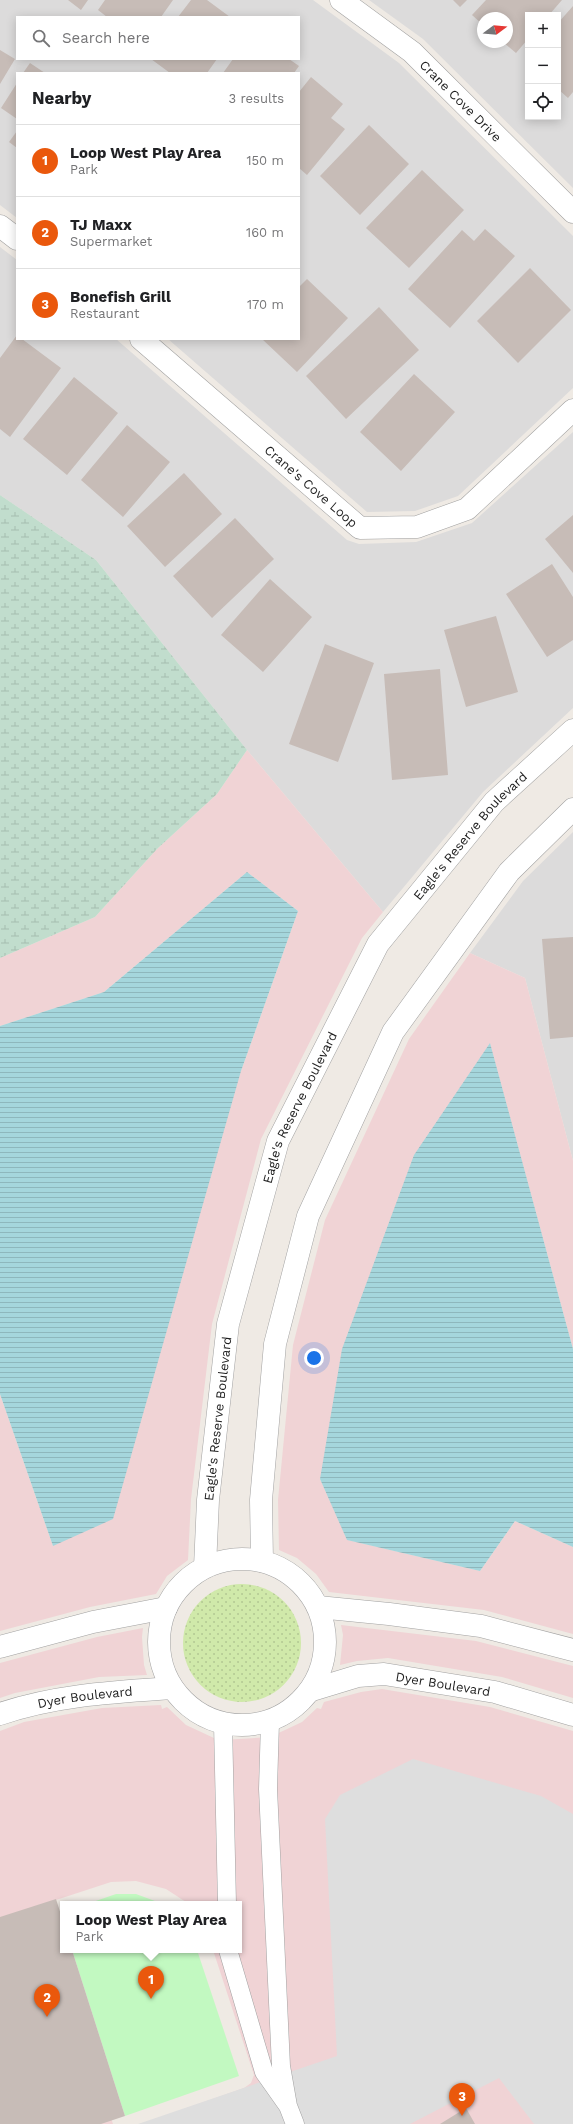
<!DOCTYPE html>
<meta charset="utf-8">
<style>
:root{--surface:#fff;--page:#f2f2f2;--text:#202124;--muted:#757577;--line:#e0e0e0;--accent:#ea580c}
body{margin:0;font-family:"Work Sans",sans-serif;background:var(--page);color:var(--text)}
.controls{position:absolute;right:12px;top:12px;display:grid;overflow:hidden;border-radius:0px;box-shadow:0 2px 10px #0003}
.controls button{width:36px;height:36px;display:grid;place-items:center;padding:0;border:0;border-bottom:1px solid var(--line);background:var(--surface);color:var(--text);font:20px sans-serif}
.compass{position:absolute;left:477px;top:12px;width:36px;height:36px;border-radius:50%;background:var(--surface);box-shadow:0 2px 10px #0003;rotate:74deg}
.you{position:absolute;left:314px;top:1358px;width:14px;height:14px;margin:-10px;border:3px solid #fff;border-radius:50%;background:#1a73e8;box-shadow:0 0 0 6px #1a73e833}
.badge{display:grid;place-items:center;width:26px;height:26px;border-radius:50%;background:var(--accent);color:#fff;font-size:13px;font-weight:700}
.pin{position:absolute;translate:-50% -33px;filter:drop-shadow(0 1px 2px #0008)}
.pin::after{content:'';position:absolute;top:21px;width:14px;height:12px;background:inherit;clip-path:polygon(0 0,100% 0,50% 100%)}
.popup{position:absolute;left:60px;top:1901px;width:182px;height:52px;box-sizing:border-box;display:grid;place-content:center;border-radius:0px;background:var(--surface);filter:drop-shadow(0 1px 3px #0005);font-size:13px;white-space:nowrap;color:var(--muted)}
.popup b{font-size:15px;color:var(--text)}
.popup::after{content:'';position:absolute;left:50%;top:100%;margin-left:-8px;border:8px solid transparent;border-top-color:var(--surface)}
.list{margin:0;padding:0;list-style:none}
h2{display:flex;justify-content:space-between;align-items:center;height:52px;margin:0;padding:0 16px;font-size:17px}
h2 small{font-size:13px;font-weight:400;color:var(--muted)}
.list li{display:grid;grid-template-columns:26px 1fr auto;gap:12px;align-items:center;box-sizing:border-box;height:72px;padding:0 16px;border-top:1px solid var(--line)}
.list b{display:block;font-size:15px;white-space:nowrap}
.list p{margin:0;font-size:13px;white-space:nowrap;color:var(--muted)}
.list em{font-size:13px;font-style:normal;color:var(--muted)}
.icon{flex:none;width:22px;height:22px;fill:none;stroke:currentColor;stroke-width:2;stroke-linecap:round;stroke-linejoin:round}
.map{position:relative;flex:none;width:573px;height:2124px;overflow:hidden}
.search{position:absolute;background:var(--surface);box-shadow:0 2px 10px #0003;left:16px;top:16px;width:284px;height:44px;display:flex;align-items:center;gap:10px;box-sizing:border-box;padding:0 14px;border-radius:0px;color:var(--muted);font-size:15px}
.panel{position:absolute;background:var(--surface);box-shadow:0 2px 10px #0003;left:16px;top:72px;width:284px;height:268px;border-radius:0px}
.map>svg:first-child{display:block}
.residential{fill:#dcdbdb;fill-rule:evenodd}
.commercial{fill:#f0d3d5}
.grass{fill:url(#grass-dots)}
.wetland{fill:url(#wetland-marsh)}
.park{fill:#c2f9c1}
.parking{fill:#dedede}
.water{fill:url(#water-rules)}
.building{fill:#c7bcb7}
.lines{fill:none;stroke-linecap:round;stroke-linejoin:round}
.service-casing{stroke:#a2a2a2;stroke-width:19}
.minor-casing{stroke:#a2a2a2;stroke-width:23}
.tertiary-casing{stroke:#a2a2a2;stroke-width:23}
.service{stroke:#fff;stroke-width:18}
.minor{stroke:#fff;stroke-width:22}
.tertiary{stroke:#fff;stroke-width:22}
.labels{text-anchor:middle;dominant-baseline:central;stroke-width:3.5;stroke-linejoin:round;paint-order:stroke}
.street-label{font-size:13px;fill:#1e1e1e;stroke:#fff}
</style>
<div class="map">
<svg width="573" height="2124" viewBox="0 0 573 2124">
<defs>
<pattern id="grass-dots" width="8" height="8" patternUnits="userSpaceOnUse"><rect width="8" height="8" fill="#d0e9aa"/><path d="M2 2h.1M6 6h.1" fill="none" stroke="#b2c792" stroke-width="1.8" stroke-linecap="round"/></pattern>
<pattern id="wetland-marsh" width="20" height="14" patternUnits="userSpaceOnUse"><rect width="20" height="14" fill="#c1ddcd"/><path d="M1 5h8M5 5V1M11 12h8M15 12V8" fill="none" stroke="#a5bdb0"/></pattern>
<pattern id="water-rules" width="6" height="5" patternUnits="userSpaceOnUse"><rect width="6" height="5" fill="#a5d6dc"/><path d="M0 2.5h6" fill="none" stroke="#8eb7bc"/></pattern>
</defs>
<rect width="100%" height="100%" fill="#efeae4"/>
<!-- residential -->
<path class="residential" d="M0,0H313L399,63L573,236V388L458,496L415,511L367,512L168,339H299V73H17V218L0,205ZM17,17H299V59H17Z
M369,0H573V188L423,39ZM528,15H558V117H528ZM483,18H507V42H483Z
M0,247L17,260V339H116L347,540L359,544L416,542L472,523L573,432V708L483,792L383,912L247,750L96,560L0,495Z
M573,832V1161L525,978L470,953L523,881Z"/>
<!-- commercial -->
<path class="commercial" d="M247,750L383,912L362,938L261,1139L212,1324L191,1499L188,1560L167,1576L156,1594L90,1607L0,1631V1394L53,1546L241,1071L298,911L247,872L104,992L0,1026V958L95,917L157,849L217,794Z
M470,953L525,978L573,1161V1349L490,1044L320,1479L348,1540L480,1571L515,1521L573,1547V1634L484,1610L329,1592L316,1574L297,1558L279,1550L278,1500L293,1345L325,1220L409,1039Z
M341,1625L476,1641L573,1666V1698L502,1677L388,1658L357,1661L340,1665L343,1635Z
M143,1628L142,1637L144,1665L147,1675L99,1677L15,1693L0,1698V1663L97,1637Z
M382,1689L490,1707L573,1731V2124H141L244,2088L251,2083L254,2075L213,1950H239V1904H189L166,1889L136,1881L111,1882L56,1900L45,1913L113,2124H0V1731L24,1722L102,1708L161,1705L162,1709L167,1707L186,1725L214,1738L222,1740L270,1737L302,1722L317,1708L321,1709L324,1702L361,1692Z"/>
<!-- grass -->
<path class="grass" d="M183 1643a59 59 0 1 1 118 0a59 59 0 1 1-118 0Z"/>
<!-- wetland -->
<path class="wetland" d="M0,495L96,560L247,750L217,794L157,849L95,917L0,958Z"/>
<!-- park -->
<path class="park" d="M116,1894H136L163,1904H87Z
M72,1950H197L239,2076L125,2116Z"/>
<!-- parking -->
<path class="parking" d="M413,1759L541,1796L573,1814V2124H534L499,2078L410,2124H138L337,2056L325,1819L340,1795Z"/>
<!-- water -->
<path class="water" d="M247,872L298,911L241,1071L113,1519L53,1546L0,1394V1026L104,992Z
M490,1043L573,1349V1547L515,1521L480,1571L347,1540L320,1479L342,1349L414,1155Z"/>
<!-- building -->
<path class="building" d="M68,0H88L81,10Z
M105,0H173L161,17H107L98,10Z
M191,0H207L230,17H178Z
M453,0H467L460,7Z
M486,0H562L549,15H528V39L516,53L503,42H507V18H483V25L472,15Z
M573,6V92L568,98L558,89V23Z
M0,50L15,59L0,84Z
M151,59H217L207,73H170Z
M233,59H289L299,66L294,73H223Z
M30,63L45,73H23Z
M311,77L343,104L331,118L345,129L307,175L299,168V92Z
M17,83V119L1,108Z
M369,125L409,164L360,215L320,176Z
M17,131V148L9,142Z
M422,170L464,210L409,268L366,228Z
M485,229L515,256L450,328L408,289L462,230L474,241Z
M530,268L571,310L518,363L477,321Z
M307,279L348,318L297,372L262,339H299V287Z
M379,307L419,350L346,419L306,376Z
M17,335V339H22L61,368L10,437L0,429V358Z
M414,374L455,412L401,471L360,432Z
M74,377L118,413L67,475L23,439Z
M127,425L170,462L123,517L81,480Z
M184,473L222,514L165,567L127,526Z
M573,515V573L545,539Z
M235,518L274,559L212,618L173,576Z
M552,564L573,597V640L547,657L506,594Z
M270,579L312,617L263,672L221,635Z
M496,616L518,692L466,707L444,630Z
M325,644L374,663L338,762L289,744Z
M440,669L448,775L392,780L384,674Z
M573,937V1037L550,1039L542,939Z
M56,1899L63,1921V1950H72L125,2116L101,2124H0V1917Z
M466,2108L475,2124H440Z"/>
<g class="lines">
<!-- service casing -->
<g class="service-casing">
<path id="service" d="M270,1722L268,1789L281,2066L288,2106
M223,1724L227,1904
M228,1950L264,2072L288,2106L295,2124"/>
</g>
<!-- minor casing -->
<g class="minor-casing">
<g id="minor">
<path id="s1" d="M341,0L412,52L573,212"/>
<path d="M0,226L17,239"/>
<path id="s2" d="M141,339L360,528L417,527L467,509L573,410"/>
</g>
</g>
<!-- tertiary casing -->
<g class="tertiary-casing">
<g id="tertiary">
<circle cx="242" cy="1642" r="83"/>
<path d="M262,1561L261,1500L275,1344L308,1216L393,1032L509,872L573,809"/>
<path id="s3" d="M205,1567L208,1500L228,1324L278,1141L378,944L494,802L573,730"/>
<path d="M318,1607L389,1614L481,1626L573,1650"/>
<path d="M0,1647L93,1622L166,1608"/>
<path id="s4" d="M312,1690L358,1676L384,1674L495,1692L573,1715"/>
<path id="s5" d="M0,1714C55,1695 114,1692 172,1688"/>
</g>
</g>
<!-- service -->
<use href="#service" class="service"/>
<!-- minor -->
<use href="#minor" class="minor"/>
<!-- tertiary -->
<use href="#tertiary" class="tertiary"/>
</g>
<g class="labels">
<!-- street labels -->
<g class="street-label">
<text stroke="none"><textPath href="#s1" startOffset="157">Crane Cove Drive</textPath></text>
<text stroke="none"><textPath href="#s2" startOffset="225">Crane's Cove Loop</textPath></text>
<text stroke="none"><textPath href="#s3" startOffset="797">Eagle's Reserve Boulevard</textPath></text>
<text stroke="none"><textPath href="#s3" startOffset="473">Eagle's Reserve Boulevard</textPath></text>
<text stroke="none"><textPath href="#s3" startOffset="149">Eagle's Reserve Boulevard</textPath></text>
<text stroke="none"><textPath href="#s4" startOffset="134">Dyer Boulevard</textPath></text>
<text stroke="none"><textPath href="#s5" startOffset="87">Dyer Boulevard</textPath></text>
</g>
</g>
</svg>
<div class="controls">
<button>+</button>
<button>−</button>
<button><svg class="icon" aria-label="locate" viewBox="0 0 24 24"><circle cx="12" cy="12" r="6"/><path d="M12 2v4M12 18v4M2 12h4M18 12h4"/></svg></button>
</div>
<svg class="compass" viewBox="-18 -18 36 36"><path d="M0-13l5 13h-10z" fill="#e53935"/><path d="M0 13l5-13h-10z" fill="#757577"/></svg>
<div class="you"></div>
<div class="pin badge" style="left:151px;top:1999px">1</div>
<div class="popup"><b>Loop West Play Area</b>Park</div>
<div class="pin badge" style="left:47px;top:2017px">2</div>
<div class="pin badge" style="left:462px;top:2116px">3</div>
<div class="search"><svg class="icon" aria-label="search" viewBox="0 0 24 24"><circle cx="10" cy="10" r="6"/><path d="M15 15l6 6"/></svg>Search here</div>
<section class="panel">
<h2>Nearby<small>3 results</small></h2>
<ul class="list">
<li><span class="badge">1</span><div><b>Loop West Play Area</b><p>Park</p></div><em>150 m</em></li>
<li><span class="badge">2</span><div><b>TJ Maxx</b><p>Supermarket</p></div><em>160 m</em></li>
<li><span class="badge">3</span><div><b>Bonefish Grill</b><p>Restaurant</p></div><em>170 m</em></li>
</ul>
</section>
</div>
